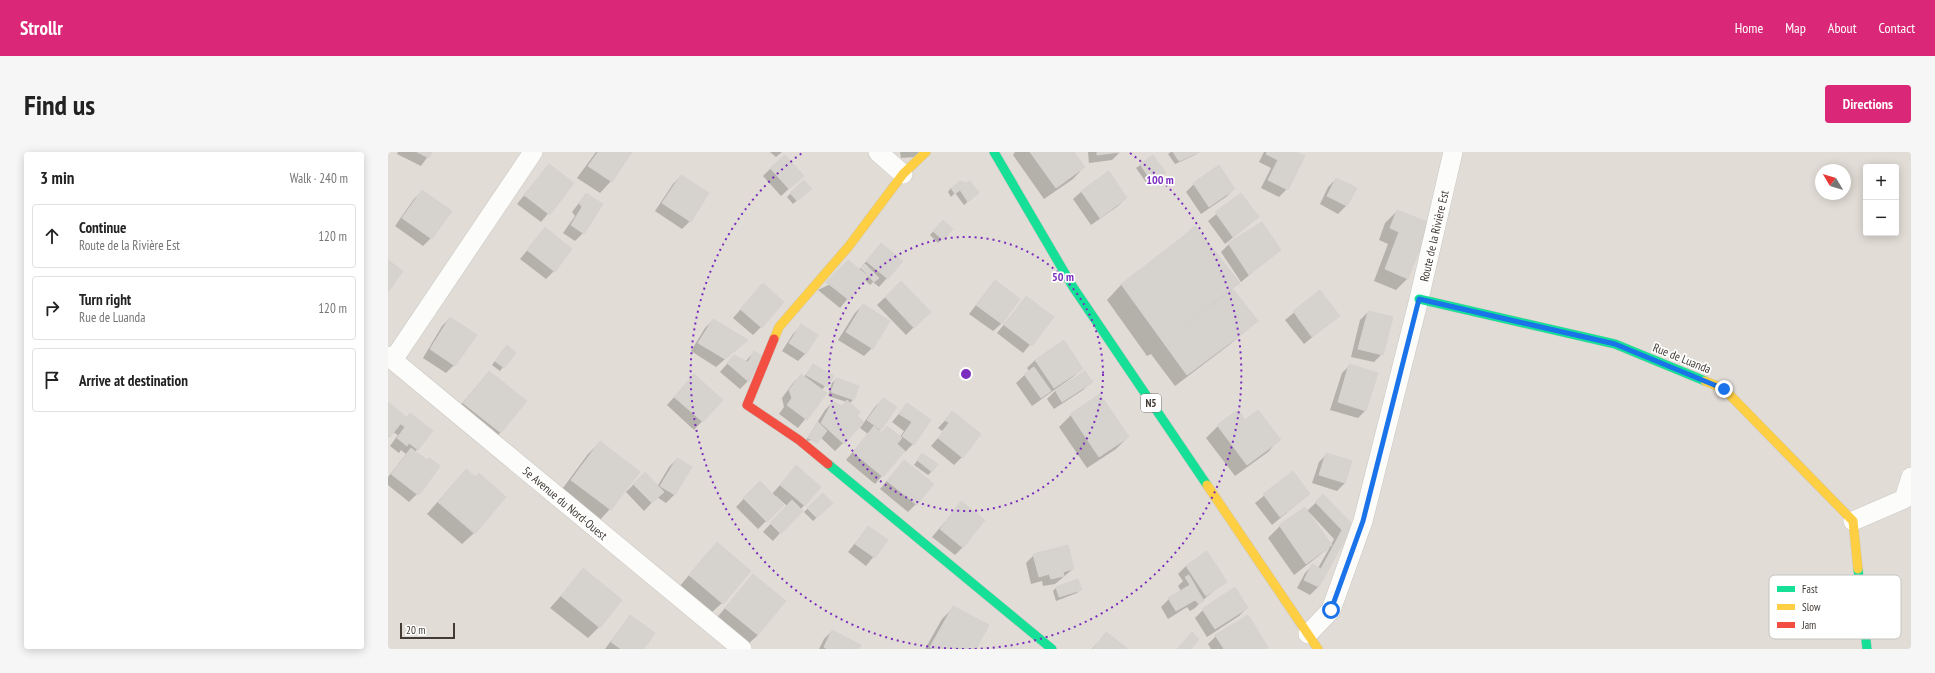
<!DOCTYPE html>
<meta charset="utf-8">
<style>
:root{--surface:#fff;--page:#f6f6f6;--text:#222;--muted:#767676;--line:#e0e0e0;--accent:#db2777}
body{margin:0;font-family:"PT Sans Narrow",sans-serif;background:var(--page);color:var(--text)}
.controls{position:absolute;right:12px;top:12px;display:grid;overflow:hidden;border-radius:4px;box-shadow:0 2px 10px #0003}
.controls button{width:36px;height:36px;display:grid;place-items:center;padding:0;border:0;border-bottom:1px solid var(--line);background:var(--surface);color:var(--text);font:20px sans-serif}
.compass{position:absolute;left:1427px;top:12px;width:36px;height:36px;border-radius:50%;background:var(--surface);box-shadow:0 2px 10px #0003;rotate:308deg}
.scale{position:absolute;left:12px;bottom:10px;width:55px;box-sizing:border-box;padding-left:4px;border:2px solid #423b35;border-top:0;font-size:11px;line-height:14px;white-space:nowrap;color:#423b35;-webkit-text-stroke:3px #fff;paint-order:stroke}
.stop{position:absolute;width:12px;height:12px;margin:-9px;border:3px solid #1a73e8;border-radius:50%;background:#fff}
.stop.end{background:#1a73e8;border-color:#fff;box-shadow:0 1px 4px #0008}
.list{margin:0;padding:0;list-style:none}
h2{display:flex;justify-content:space-between;align-items:center;height:52px;margin:0;padding:0 16px;font-size:17px}
h2 small{font-size:13px;font-weight:400;color:var(--muted)}
.list li{display:grid;grid-template-columns:26px 1fr auto;gap:12px;align-items:center;box-sizing:border-box;height:64px;margin:0 8px 8px;padding:0 8px;border:1px solid var(--line);border-radius:4px}
.list b{display:block;font-size:15px;white-space:nowrap}
.list p{margin:0;font-size:13px;white-space:nowrap;color:var(--muted)}
.list em{font-size:13px;font-style:normal;color:var(--muted)}
.icon{flex:none;width:22px;height:22px;fill:none;stroke:currentColor;stroke-width:2;stroke-linecap:round;stroke-linejoin:round}
.map{position:relative;flex:none;width:1523px;height:497px;overflow:hidden;border-radius:4px}
header{display:flex;align-items:center;gap:24px;box-sizing:border-box;height:56px;padding:0 20px;background:var(--accent);color:#fff}
header strong{font-size:19px}
nav{display:flex;gap:22px;margin-inline-start:auto;font-size:14px}
.intro{display:flex;align-items:center;justify-content:space-between;box-sizing:border-box;height:96px;padding:0 24px}
h1{margin:0;font-size:28px}
.button{padding:10px 18px;border-radius:4px;background:var(--accent);color:#fff;font-size:14px;font-weight:700}
main{display:flex;gap:24px;padding:0 24px}
aside{flex:1;background:var(--surface);border-radius:4px;box-shadow:0 2px 10px #0003}
.map>svg:first-child{display:block}
.residential{fill:#e1dcd5;fill-rule:evenodd}
.shadow{fill:#0003;fill-rule:evenodd}
.building{fill:#d6d2ce;stroke:#d6d2cd}
.lines{fill:none;stroke-linecap:round;stroke-linejoin:round}
.street-casing{stroke:#cac7c3;stroke-width:20}
.fast-casing{stroke:#ccc7bf;stroke-width:10}
.slow-casing{stroke:#ccc7bf;stroke-width:10}
.jam-casing{stroke:#ccc7bf;stroke-width:10}
.street{stroke:#fcfcfb;stroke-width:19}
.fast{stroke:#16e098;stroke-width:9}
.slow{stroke:#ffcf43;stroke-width:9}
.jam{stroke:#f24e42;stroke-width:9}
.route{stroke:#1a73e8;stroke-width:5}
.ring{fill:none;stroke:#7b2cbf;stroke-width:2;stroke-dasharray:2 4}
.labels{text-anchor:middle;dominant-baseline:central;stroke-width:3.5;stroke-linejoin:round;paint-order:stroke}
.shield{fill:#fff;stroke:#7b7672;stroke-width:1}
.shield-label{font-size:11px;font-weight:bold;fill:#423b35}
.street-label{font-size:12px;fill:#423b35;stroke:#fff}
.key{fill:#fff;stroke:#c6c4c2;stroke-width:1}
.key-label{font-size:11px;fill:#423b35}
.centre{fill:#7b2cbf;stroke:#fff;stroke-width:2}
.ring-label{font-size:12px;text-anchor:middle;font-weight:bold;fill:#7b2cbf;stroke:#fff;stroke-width:3.5;stroke-linejoin:round;paint-order:stroke}
</style>
<header>
<strong>Strollr</strong>
<nav><a>Home</a><a>Map</a><a>About</a><a>Contact</a></nav>
</header>
<div class="intro"><h1>Find us</h1><a class="button">Directions</a></div>
<main>
<aside>
<h2>3 min<small>Walk · 240 m</small></h2>
<ul class="list">
<li><svg class="icon" aria-label="ahead" viewBox="0 0 24 24"><path d="M12 20V5M6 11l6-6 6 6"/></svg><div><b>Continue</b><p>Route de la Rivière Est</p></div><em>120 m</em></li>
<li><svg class="icon" aria-label="right" viewBox="0 0 24 24"><path d="M7 20v-9h11M14 6l5 5-5 5"/></svg><div><b>Turn right</b><p>Rue de Luanda</p></div><em>120 m</em></li>
<li><svg class="icon" aria-label="arrive" viewBox="0 0 24 24"><path d="M6 21V4h12l-3 4 3 4H6"/></svg><div><b>Arrive at destination</b></div></li>
</ul>
</aside>
<div class="map">
<svg width="1523" height="497" viewBox="0 0 1523 497">
<rect width="100%" height="100%" fill="#eeebe7"/>
<!-- residential -->
<path class="residential" d="M0,0H1523V497H0ZM1478,15H1508V81H1478ZM1433,18H1457V42H1433Z"/>
<!-- shadow -->
<path class="shadow" d="M10,0H43L33,14L9,2Z
M208,0H243L223,29L212,41L189,26Z
M382,0H394L388,5Z
M512,0H532L528,5L513,6Z
M627,0H685L696,15L685,27L656,47L625,3Z
M700,0H732L724,8L701,11Z
M783,0H810L807,3L787,12L780,2Z
M876,0H907L899,37L891,45L873,36L883,16L871,10Z
M765,4L776,21L760,33L748,16Z
M161,13L185,32L153,70L129,52Z
M383,16L406,32L393,44L375,24Z
M720,21L738,46L730,54L703,73L685,47L693,40Z
M293,24L302,69L294,77L267,59L285,32Z
M948,27L967,37L958,54L950,62L932,52L940,35Z
M416,29L419,40L405,52L399,45Z
M806,32L846,37L838,45L813,62L798,40Z
M563,36L590,41L576,53L567,41L563,45L560,40Z
M34,39L62,59L43,86L35,94L7,74L26,47Z
M198,42L195,81L187,89L175,81L187,64L184,60Z
M853,42L870,65L837,92L820,69Z
M1009,59L1020,126L1008,138L986,129L1000,92L991,88L997,71Z
M551,73L563,77L550,91L542,83Z
M157,77L166,119L158,127L132,107Z
M793,87L851,131L844,137L869,169L841,193L787,234L763,202L759,204L719,148L733,133Z
M841,92L891,98L853,130L833,100Z
M486,100L514,109L491,135L485,130L482,133L476,127L452,156L430,138L471,118Z
M607,129L613,172L605,179L581,162Z
M513,130L541,160L518,183L489,153Z
M932,139L950,164L916,192L897,168Z
M367,141L373,175L365,183L345,166Z
M638,145L665,165L635,201L609,181Z
M475,153L484,196L476,204L450,188L467,161Z
M980,160L994,202L986,210L963,205L972,168Z
M62,166L66,213L58,221L35,206L54,174Z
M325,168L359,188L328,215L303,199L317,176Z
M413,174L418,201L410,209L394,199L405,182Z
M115,198V215L112,219L104,213Z
M366,200L360,229L352,237L332,220L346,204L357,210Z
M647,208L694,216L686,224L644,254L628,231L641,219L639,216Z
M425,213L444,224L434,238L438,241L410,276L391,262L396,255L394,246L405,231L413,223L416,225Z
M962,213L978,258L970,266L942,258L954,221Z
M101,220L113,280L101,292L64,263Z
M697,220L703,230L695,238L666,257L659,247L667,239Z
M448,227L465,248L461,252L455,291L447,299L432,285L417,290L437,258L445,250L454,255L459,250L440,244L444,231Z
M298,232L334,248L306,278L279,253Z
M495,247L492,277L491,279L493,281L499,275L512,285L516,279L504,270L519,252L542,268L525,292L517,300L515,299L487,332L458,308L480,282L472,276L487,255Z
M0,251L14,271L22,263L30,297L26,300L29,342L21,350L0,333V325L18,302L13,298L11,301L2,294L10,283L5,280L0,285Z
M565,260L574,305L566,313L543,294L563,271H561L554,279L550,276Z
M683,263L740,285L728,297L699,316L671,275Z
M856,269L891,288L880,300L847,324L818,286L830,274Z
M212,290L222,357L211,369L172,340L200,302Z
M534,302L544,319L540,323L526,313Z
M939,302L963,310L957,331L949,339L924,331L931,310Z
M289,307L302,316L286,343L278,351L269,345L256,359L238,340L256,322L269,335L281,315Z
M516,309L528,352L520,360L492,337Z
M408,315L432,335L385,389L375,380L399,354L388,344L387,346L394,353L370,377L348,355L372,330L384,342Z
M905,320L921,342L884,373L867,351Z
M67,330L86,381L74,392L39,362Z
M435,342L444,351L425,369L416,360Z
M935,344L963,373L930,435L922,443L909,436L917,421L925,413L930,416L942,395L906,423L880,386L892,374L917,356L919,359ZM922,361L946,387L943,393L921,362Z
M573,351L575,395L567,403L544,385Z
M480,375L499,388L478,414L460,400Z
M818,401L838,429L815,448L807,456L802,459L799,455L780,467L773,455L781,447L793,439L790,434L795,429L790,422L798,414Z
M318,403L334,451L322,462L291,435Z
M646,403L685,417L667,432L655,434L654,429L643,432L638,411Z
M196,418L211,475L200,486L162,456Z
M365,423L370,483L358,494L326,469Z
M668,436L692,437L689,441L668,449L665,439Z
M566,455L587,497H537L554,467Z
M859,456L851,464L819,485L807,466L815,458Z
M243,465L254,497H217L235,473Z
M444,479L470,497H431L436,487Z
M718,481L737,497H704Z
M828,484L876,497H823L820,492Z"/>
<!-- building -->
<path class="building" d="M29,0H44L41,6Z
M210,0H244L224,30L200,14Z
M642,0H686L697,15L668,36Z
M709,0H733L709,3Z
M785,0H812L791,9Z
M879,0H909L917,4L900,38L880,28L890,8L878,2Z
M397,3L416,24L401,37L382,16Z
M765,3L778,21L764,30L752,12Z
M161,12L186,31L162,63L136,43Z
M831,13L847,37L821,55L805,31Z
M721,19L739,46L712,66L693,39Z
M293,23L321,41L303,70L274,51Z
M948,26L969,36L959,54L939,44Z
M416,28L424,37L409,49L402,41Z
M572,29L578,31L582,29L591,41L580,50L572,38L567,42L563,36Z
M34,38L64,59L44,87L14,66Z
M198,41L215,52L196,82L183,73L194,55L191,51Z
M853,41L871,65L845,85L827,60Z
M1009,58L1042,71L1020,127L997,117L1011,80L1002,76Z
M555,68L565,77L555,88L545,79Z
M874,70L893,98L861,123L840,91Z
M807,74L852,131L837,142L793,86Z
M157,75L184,97L167,120L139,98Z
M793,86L837,142L775,190L733,132Z
M493,91L515,109L500,127L478,109Z
M0,108L15,119L0,140Z
M460,108L480,124L461,148L438,130Z
M477,112L491,126L486,130L473,116Z
M607,128L632,147L614,172L588,153Z
M513,129L543,160L526,176L497,145Z
M375,131L396,150L374,176L352,157Z
M845,137L870,169L854,182L829,149Z
M932,138L952,164L924,185L905,159Z
M638,144L666,165L644,194L616,173Z
M829,149L854,182L799,223L775,190Z
M475,152L502,169L485,197L458,180Z
M980,159L1005,165L995,203L970,197Z
M62,165L89,183L67,214L42,197Z
M325,167L360,188L337,207L310,191Z
M413,172L430,183L418,202L401,191Z
M676,188L695,217L666,236L647,208Z
M119,193L128,201L116,216L107,209Z
M366,199L374,204L361,230L339,211L346,203L360,210Z
M425,212L446,224L439,235L418,223Z
M961,212L990,221L978,259L950,250Z
M646,215L663,239L653,246L636,222Z
M101,219L139,249L113,281L75,251Z
M697,219L705,230L674,250L667,238Z
M306,222L335,248L315,270L286,245Z
M413,222L439,241L419,268L399,253L404,246L401,238Z
M448,226L471,234L466,248L443,240Z
M712,242L741,285L711,305L682,262Z
M495,246L509,255L493,278L479,268Z
M459,248L472,260L469,264L476,270L456,292L433,271L445,249L454,254Z
M0,250L18,265L2,285L0,283Z
M519,251L543,268L526,293L514,284L524,270L511,262Z
M850,258L857,268L870,258L893,288L859,313L829,273Z
M564,259L593,282L575,306L550,286L561,271L557,268Z
M22,261L45,279L30,298L21,291L19,294L9,286L17,275L13,272Z
M430,270L439,279L429,291L420,286Z
M486,274L494,281L499,274L514,286L509,292L517,299L495,325L465,300Z
M212,289L252,320L223,358L183,328Z
M23,296L38,308L41,306L52,314L30,343L3,322Z
M23,297L51,316L31,343L20,335L21,332L6,321Z
M534,301L550,312L544,320L529,308Z
M938,301L964,309L957,331L931,323Z
M289,306L304,315L287,343L272,334Z
M516,308L546,332L529,353L499,329Z
M408,313L433,335L417,354L392,333Z
M78,317L87,325L91,321L118,345L87,382L50,350Z
M905,319L922,342L892,365L875,342Z
M257,320L276,340L264,351L245,332Z
M372,329L396,353L379,370L355,346Z
M435,341L445,351L429,366L419,356Z
M935,342L965,373L931,435L916,428L924,412L933,417L954,378L927,350Z
M404,348L415,359L393,382L382,371Z
M573,349L597,368L575,396L552,377Z
M917,355L944,393L918,412L891,373Z
M480,374L500,388L487,406L467,392Z
M329,390L363,419L335,452L301,423Z
M680,393L686,417L675,420L676,424L663,427L661,422L651,425L645,402Z
M819,399L839,430L818,444L798,414Z
M195,416L234,448L212,476L173,444Z
M365,422L398,449L370,483L337,456Z
M801,423L816,449L811,452L807,448L788,459L780,446L802,433L797,425Z
M690,427L694,438L671,445L668,435Z
M847,435L860,456L827,477L814,457Z
M565,454L601,473L588,497H545L542,495Z
M242,463L267,481L256,497H233L223,490Z
M860,463L880,495L877,497H836L827,483Z
M444,478L473,493L471,497H439L436,495Z
M718,480L739,496L738,497H705Z
M804,480L811,487L803,497H789Z"/>
<g class="lines">
<!-- street casing -->
<g class="street-casing">
<path id="street" d="M490,0L515,22
M0,204L354,497
M5,208L145,0
M1465,369L1516,347L1523,325
M920,482L943,458L975,369L1031,147L1065,0"/>
</g>
<!-- fast casing -->
<g class="fast-casing">
<path id="fast" d="M606,0L685,135L819,333
M1031,147L1227,192L1317,229
M440,312L664,497
M1470,417L1479,497"/>
</g>
<!-- slow casing -->
<g class="slow-casing">
<path id="slow" d="M386,187L391,175L461,94L515,22L538,0
M1317,229L1336,237L1465,369L1470,417
M819,333L930,497"/>
</g>
<!-- jam casing -->
<g class="jam-casing">
<path id="jam" d="M386,187L359,253L411,288L440,312"/>
</g>
<!-- street -->
<use href="#street" class="street"/>
<!-- fast -->
<use href="#fast" class="fast"/>
<!-- slow -->
<use href="#slow" class="slow"/>
<!-- jam -->
<use href="#jam" class="jam"/>
</g>
<g class="lines">
<!-- route -->
<path class="route" d="M943,458L975,369L1031,147L1227,192L1336,237"/>
</g>
<!-- distance rings -->
<g class="ring">
<circle cx="578" cy="222" r="137"/>
<path d="M576 497A275 275 0 0 1 414 1M742 1A275 275 0 0 1 580 497"/>
</g>
<g class="labels">
<!-- shield labels -->
<rect class="shield" x="753" y="242" width="20" height="18" rx="3"/>
<g class="shield-label">
<text x="763" y="251">N5</text>
</g>
<!-- street labels -->
<g class="street-label">
<text transform="translate(1046 84) rotate(-77)">Route de la Rivière Est</text>
<text transform="translate(1294 206) rotate(22)">Rue de Luanda</text>
<text transform="translate(177 351) rotate(40)">5e Avenue du Nord-Ouest</text>
</g>
</g>
<!-- legend -->
<rect x="1381" y="423" width="132" height="64" rx="6" class="key"/>
<rect x="1389" y="434" width="18" height="6" fill="#16e098"/>
<rect x="1389" y="452" width="18" height="6" fill="#ffcf43"/>
<rect x="1389" y="470" width="18" height="6" fill="#f24e42"/>
<g class="key-label">
<text x="1414" y="441">Fast</text>
<text x="1414" y="459">Slow</text>
<text x="1414" y="477">Jam</text>
</g>
<circle cx="578" cy="222" r="6" class="centre"/>
<g class="ring-label">
<text x="772" y="32">100 m</text>
<text x="675" y="129">50 m</text>
</g>
</svg>
<div class="controls">
<button>+</button>
<button>−</button>
</div>
<svg class="compass" viewBox="-18 -18 36 36"><path d="M0-13l5 13h-10z" fill="#e53935"/><path d="M0 13l5-13h-10z" fill="#767676"/></svg>
<div class="scale">20 m</div>
<div class="stop" style="left:943px;top:458px"></div>
<div class="stop end" style="left:1336px;top:237px"></div>
</div>
</main>
